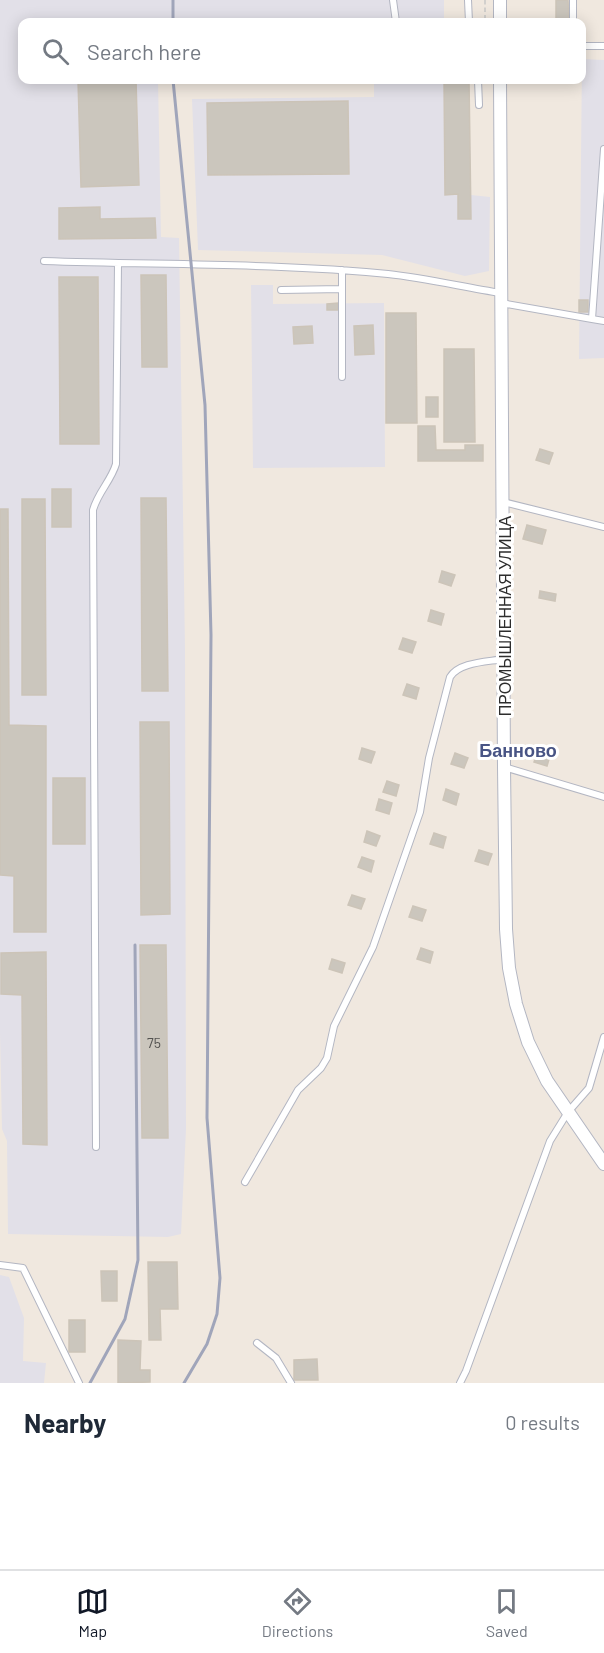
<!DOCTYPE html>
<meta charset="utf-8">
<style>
:root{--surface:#fff;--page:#f6f6f7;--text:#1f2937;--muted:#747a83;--line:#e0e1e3;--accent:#111827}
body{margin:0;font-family:Barlow,sans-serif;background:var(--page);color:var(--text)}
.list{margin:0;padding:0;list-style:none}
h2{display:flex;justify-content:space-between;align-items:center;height:78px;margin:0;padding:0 24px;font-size:26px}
h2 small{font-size:20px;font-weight:400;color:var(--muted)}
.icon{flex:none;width:33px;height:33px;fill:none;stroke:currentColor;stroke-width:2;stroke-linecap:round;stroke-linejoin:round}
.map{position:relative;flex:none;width:604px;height:1383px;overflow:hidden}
.search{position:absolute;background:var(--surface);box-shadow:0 3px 15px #0003;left:18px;right:18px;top:18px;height:66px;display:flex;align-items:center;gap:15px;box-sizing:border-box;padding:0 21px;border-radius:12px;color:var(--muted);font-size:22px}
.sheet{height:186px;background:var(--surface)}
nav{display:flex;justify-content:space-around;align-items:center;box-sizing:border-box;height:84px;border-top:2px solid var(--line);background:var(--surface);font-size:16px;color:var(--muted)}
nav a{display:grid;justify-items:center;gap:3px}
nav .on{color:var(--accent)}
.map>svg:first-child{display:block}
.industrial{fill:#e2e0e8}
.building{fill:#cbc6bd;stroke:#ccc4b8;stroke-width:1.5}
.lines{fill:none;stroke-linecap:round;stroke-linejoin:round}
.lane-casing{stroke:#b3b6c2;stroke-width:8}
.street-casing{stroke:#b3b6c2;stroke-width:14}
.path{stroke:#c8c8c8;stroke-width:1.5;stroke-dasharray:4.5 3;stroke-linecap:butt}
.lane{stroke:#fff;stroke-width:6}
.street{stroke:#fff;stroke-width:12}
.rail{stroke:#a0a5ba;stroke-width:3}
.labels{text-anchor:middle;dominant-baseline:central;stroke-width:6;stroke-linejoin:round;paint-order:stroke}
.number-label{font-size:14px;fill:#545351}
.street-label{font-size:16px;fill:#2d2d2d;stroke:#fff}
.neighbourhood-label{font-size:18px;font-weight:bold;fill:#485484;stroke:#fff}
</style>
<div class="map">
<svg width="604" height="1383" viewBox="0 0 604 1383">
<rect width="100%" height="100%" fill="#f0e8df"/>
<!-- industrial -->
<path class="industrial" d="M0,0H444V22H22V80H158L161,237L179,238L185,649L186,1129L181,1234L168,1237L8,1234L7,1141L2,1129L0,1033Z
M582,59L604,60V358L579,359Z
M374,80H469L471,195L490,197L489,271L465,276L382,255L198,250L192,99L374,97Z
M251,285H273V304L384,303L385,467L253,468Z
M0,1275L9,1277L24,1318L23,1361L46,1363L44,1383H0Z"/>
<!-- building -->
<path class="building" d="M556,0H568L569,22H556Z
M78,80H136L139,185L81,187Z
M444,80H469L471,219H458V194L445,195Z
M348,101L349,174L208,175L207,103Z
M100,207V219L155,218L156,238L59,239V208Z
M141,275H166L167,367H142Z
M59,277H98L99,444H60Z
M579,300H588V312H579Z
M338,303V310H327V304Z
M386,313H416L417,423H386Z
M373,325L374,354L355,355L354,326Z
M312,326L313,343L294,344L293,327Z
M444,349H474L475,442H444Z
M426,397H438V417H426Z
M418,426H435L436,450H465V445H483V461H418Z
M540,449L553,453L549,464L536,460Z
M52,489H71V527H52Z
M141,498H166L168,691H142Z
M22,499H45L46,695H22Z
M0,509H8L9,725L46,726V932H14V876L0,875Z
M527,525L546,530L542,544L523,539Z
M442,571L455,575L451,586L439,582Z
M540,591L556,594L555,601L539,598Z
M431,610L444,614L441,625L428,621Z
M403,638L416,642L412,653L399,649Z
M407,684L419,688L416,699L403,695Z
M140,722H169L170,914L141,915Z
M362,748L375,752L371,763L359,759Z
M538,751L550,756L547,766L534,762Z
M455,753L468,758L464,768L451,764Z
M53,778H85V844H53Z
M387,781L399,785L396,796L383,792Z
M446,789L459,794L456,805L443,800Z
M379,799L392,803L389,814L376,810Z
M367,831L380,836L376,846L364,842Z
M434,833L446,837L443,848L430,844Z
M479,850L492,854L488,865L475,861Z
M362,857L374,861L371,872L358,867Z
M352,895L365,899L361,909L348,905Z
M413,906L426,910L422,921L409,917Z
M140,945H166L168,1138H142Z
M421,948L433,952L430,963L417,959Z
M46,952L47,1145L23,1144L22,995L1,994V953Z
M332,959L345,963L342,973L329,969Z
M148,1262H177L178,1309H160L161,1340H149Z
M101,1271H117V1301H102Z
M69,1320H85V1352H69Z
M118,1340L141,1341L140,1370H150V1382L118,1383Z
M317,1359L318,1380H294V1360Z"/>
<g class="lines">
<!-- lane casing -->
<g class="lane-casing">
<path id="lane" d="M393,0L396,22
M468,0L469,22
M573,0V22
M582,46H604
M478,80L479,105
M44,261C159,265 274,263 388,274C425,278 463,287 501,293
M342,270V377
M281,290L342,289
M501,303L592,319L604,149
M592,319L604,321
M503,502L604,527
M504,767L604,797
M96,1147L93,510C98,492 111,481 116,464L118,264
M245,1182L298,1090L321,1068L327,1058L334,1026L373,947L420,812L429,758L450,677C459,662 487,662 503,659
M0,1265L23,1268L79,1383
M257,1343L276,1358L291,1383
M460,1383L466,1371L550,1141L568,1112L589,1088L604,1037"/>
</g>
<!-- street casing -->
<g class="street-casing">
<path id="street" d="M500,0V22
M500,80L504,767L506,929L509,968L516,1004L528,1042L547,1081L604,1164"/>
</g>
<!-- path -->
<path class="path" d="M485,0V22"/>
<!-- lane -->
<use href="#lane" class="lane"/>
<!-- street -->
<use href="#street" class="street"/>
<!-- rail -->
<path class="rail" d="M173,22V0
M173,80L205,405L211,635L207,1118L220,1278L217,1314L207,1344L184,1383
M90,1383L125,1319L138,1260L135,945"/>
</g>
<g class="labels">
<!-- number labels -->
<g class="number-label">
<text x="154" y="1042">75</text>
</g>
<!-- street labels -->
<g class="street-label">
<text transform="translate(504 616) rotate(-90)">ПРОМЫШЛЕННАЯ УЛИЦА</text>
</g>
<!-- neighbourhood labels -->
<g class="neighbourhood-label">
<text x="518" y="750">Банново</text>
</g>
</g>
</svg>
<div class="search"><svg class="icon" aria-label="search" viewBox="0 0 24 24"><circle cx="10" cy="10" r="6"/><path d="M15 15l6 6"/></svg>Search here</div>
</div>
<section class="sheet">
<h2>Nearby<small>0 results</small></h2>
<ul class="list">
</ul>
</section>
<nav>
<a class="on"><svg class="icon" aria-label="map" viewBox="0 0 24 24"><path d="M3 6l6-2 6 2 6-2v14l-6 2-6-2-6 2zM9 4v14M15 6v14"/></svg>Map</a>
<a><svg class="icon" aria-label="directions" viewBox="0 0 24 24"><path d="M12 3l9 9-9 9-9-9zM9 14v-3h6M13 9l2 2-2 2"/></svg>Directions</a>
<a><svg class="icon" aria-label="saved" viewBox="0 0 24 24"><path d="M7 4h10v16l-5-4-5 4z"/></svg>Saved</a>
</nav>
